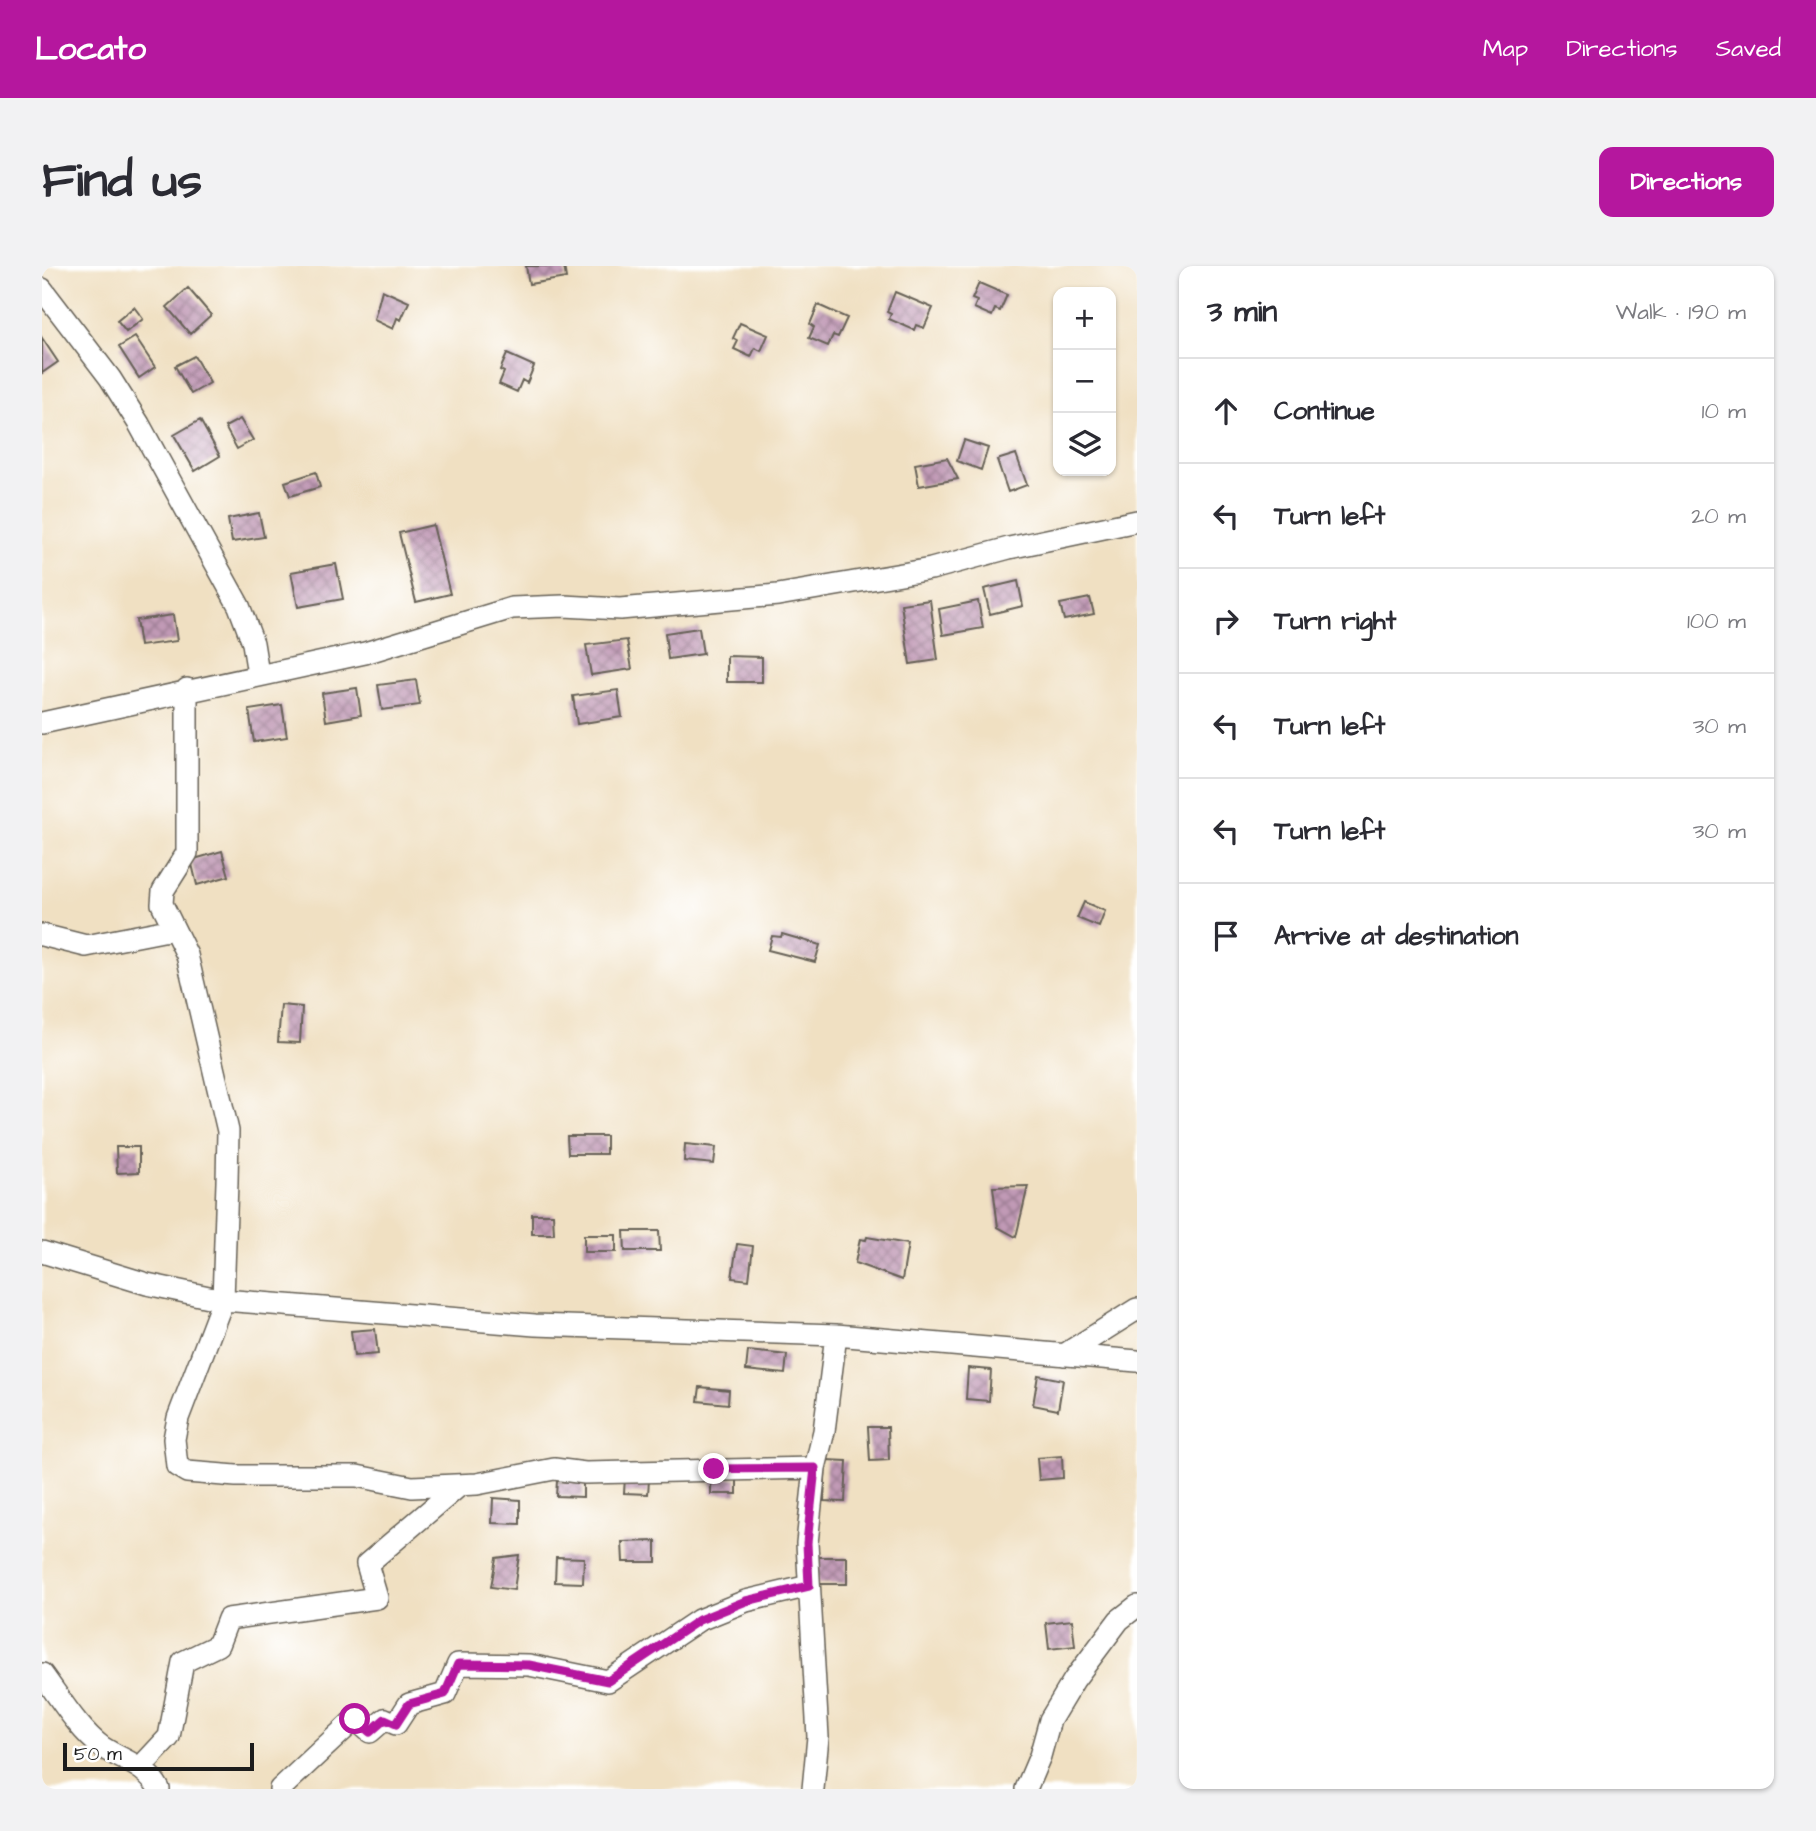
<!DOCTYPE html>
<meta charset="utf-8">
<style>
:root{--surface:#fff;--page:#f2f2f3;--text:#2b2b33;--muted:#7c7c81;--line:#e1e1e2;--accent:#b5179e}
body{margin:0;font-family:"Architects Daughter",sans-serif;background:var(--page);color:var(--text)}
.controls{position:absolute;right:21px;top:21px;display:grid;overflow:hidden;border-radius:14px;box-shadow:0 2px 5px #0004}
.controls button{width:63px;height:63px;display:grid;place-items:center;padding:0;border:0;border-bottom:2px solid var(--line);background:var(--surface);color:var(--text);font:35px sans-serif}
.scale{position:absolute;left:21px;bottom:18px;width:191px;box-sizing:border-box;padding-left:7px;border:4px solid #1c1c1c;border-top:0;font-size:19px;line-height:24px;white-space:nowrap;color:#1c1c1c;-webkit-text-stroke:5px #fff;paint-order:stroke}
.stop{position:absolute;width:21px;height:21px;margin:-16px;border:5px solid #b5179e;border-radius:50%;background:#fff}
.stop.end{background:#b5179e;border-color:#fff;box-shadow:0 2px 7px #0008}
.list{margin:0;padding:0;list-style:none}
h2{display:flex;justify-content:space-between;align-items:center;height:91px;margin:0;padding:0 28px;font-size:30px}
h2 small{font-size:23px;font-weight:400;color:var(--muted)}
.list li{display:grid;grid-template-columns:46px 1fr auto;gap:21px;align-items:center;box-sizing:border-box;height:105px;padding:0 28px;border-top:2px solid var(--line)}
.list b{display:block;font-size:26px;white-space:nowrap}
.list em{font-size:23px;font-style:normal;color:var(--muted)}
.icon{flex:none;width:38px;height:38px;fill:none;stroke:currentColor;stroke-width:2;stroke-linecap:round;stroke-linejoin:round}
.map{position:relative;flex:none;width:1095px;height:1523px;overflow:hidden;border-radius:14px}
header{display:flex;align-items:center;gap:42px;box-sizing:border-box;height:98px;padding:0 35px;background:var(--accent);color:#fff}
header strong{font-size:33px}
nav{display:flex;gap:38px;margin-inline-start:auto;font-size:24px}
.intro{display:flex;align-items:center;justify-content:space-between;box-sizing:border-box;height:168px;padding:0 42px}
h1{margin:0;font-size:49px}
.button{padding:18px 32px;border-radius:14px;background:var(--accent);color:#fff;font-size:24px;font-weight:700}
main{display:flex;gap:42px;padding:0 42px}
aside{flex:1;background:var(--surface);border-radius:14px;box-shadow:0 2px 5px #0004}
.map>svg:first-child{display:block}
.building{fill:url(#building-cross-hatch)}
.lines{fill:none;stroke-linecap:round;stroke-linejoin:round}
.minor-casing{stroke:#666156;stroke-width:24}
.minor{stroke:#fff;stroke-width:21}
.route{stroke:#b5179e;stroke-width:9}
</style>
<header>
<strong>Locato</strong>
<nav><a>Map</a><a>Directions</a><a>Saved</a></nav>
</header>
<div class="intro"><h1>Find us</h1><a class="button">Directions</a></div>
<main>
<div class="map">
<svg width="1095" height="1523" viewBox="0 0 1095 1523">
<defs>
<pattern id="building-cross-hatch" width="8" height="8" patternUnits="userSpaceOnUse" patternTransform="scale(1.75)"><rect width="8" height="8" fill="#c19ab6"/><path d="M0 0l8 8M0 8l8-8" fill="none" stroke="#9c7d93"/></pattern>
</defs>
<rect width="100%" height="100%" fill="#fff"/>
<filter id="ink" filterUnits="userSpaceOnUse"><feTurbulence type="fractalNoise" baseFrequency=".0143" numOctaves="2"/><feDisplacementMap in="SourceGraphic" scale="14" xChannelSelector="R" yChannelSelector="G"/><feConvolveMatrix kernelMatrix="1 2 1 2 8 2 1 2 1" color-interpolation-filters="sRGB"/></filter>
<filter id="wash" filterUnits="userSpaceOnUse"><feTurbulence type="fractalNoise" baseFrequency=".00686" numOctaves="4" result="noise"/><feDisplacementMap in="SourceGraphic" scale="28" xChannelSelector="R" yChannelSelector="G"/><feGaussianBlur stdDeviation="1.57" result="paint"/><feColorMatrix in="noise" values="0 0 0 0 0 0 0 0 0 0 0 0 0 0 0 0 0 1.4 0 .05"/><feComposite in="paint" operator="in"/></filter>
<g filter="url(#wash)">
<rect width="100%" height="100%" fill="#f0e0c2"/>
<g id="blocks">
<!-- building -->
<path class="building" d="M484,0H522L524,12L487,18Z
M937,17L965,29L958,45L953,43L950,50L932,42L935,35L930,33Z
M146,22L169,49L148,68L125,41Z
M340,24L367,36L359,54L355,52L351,63L332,54Z
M853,26L891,42L882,62L874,59L872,64L847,53L849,48L845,46Z
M776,39L805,52L796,71L791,69L786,80L767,72L772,61L768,58Z
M92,41L101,53L84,66L75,55Z
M698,57L726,69L719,85L713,82L709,91L692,83L696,75L691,72Z
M93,71L113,101L97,112L77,81Z
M0,72L16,96L0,107Z
M465,88L492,100L485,117L480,114L475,126L457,118L462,106L458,104Z
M152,90L168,117L149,128L133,100Z
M198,153L211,174L195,183L183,161Z
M158,154L178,190L153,205L132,169Z
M922,174L946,182L939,204L915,195Z
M974,188L985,219L966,226L955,194Z
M905,192L916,213L877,220L873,198Z
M274,206L278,221L248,230L243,216Z
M217,247L222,271L190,276L186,253Z
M391,259L408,328L374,336L357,267Z
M294,298L301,333L256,341L249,306Z
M976,315L981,340L948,348L942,323Z
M1048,332L1052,348L1022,354L1018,338Z
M888,334L896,394L868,398L859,338Z
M936,335L941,362L901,369L897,343Z
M131,349L135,375L98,380L94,354Z
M657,362L661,388L626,393L623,367Z
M585,374L590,403L549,409L544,379Z
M685,390L720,391V416H685Z
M374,414L378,439L340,444L336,419Z
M315,422L319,449L284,455L280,427Z
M576,424L580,451L535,458L531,430Z
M240,439L245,471L212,476L207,444Z
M180,585L187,610L155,619L149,594Z
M1042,636L1063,645L1057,661L1035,652Z
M740,668L778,679L773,696L726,684L730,670L739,671Z
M239,739L260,741L258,777L236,776Z
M525,870H564V888H526Z
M643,878L674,881L672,898L642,895Z
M74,881H97V906L75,907Z
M986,920L974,971L956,961L951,921Z
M490,948H511L512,968H490Z
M582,965H617L618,985H583Z
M542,969H574V986H542Z
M825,971L866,978L860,1014L813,997L818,973L824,974Z
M695,978L711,980L707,1014L690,1012Z
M333,1063L336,1088L312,1090L309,1065Z
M706,1085L745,1089L743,1108L704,1104Z
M926,1102L949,1104L947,1135L924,1133Z
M996,1109L1021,1114L1016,1144L991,1139Z
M658,1121L687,1124L686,1138L656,1135Z
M826,1161H846L847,1194L828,1195Z
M1020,1190L1021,1212L997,1214L995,1192Z
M784,1194L805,1195L803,1236L782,1235Z
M583,1212L607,1214L606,1228L582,1227Z
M669,1212H695V1228H669Z
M515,1215L541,1217V1231L514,1230Z
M451,1232L478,1234V1258L450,1257Z
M614,1275V1296H581L580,1276Z
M477,1289L472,1324L449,1321L454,1292Z
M514,1291L542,1292L541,1317L513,1316Z
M774,1291H805V1318H775Z
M1030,1354L1033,1380L1007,1383L1004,1357Z"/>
</g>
</g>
<g filter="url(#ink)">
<use href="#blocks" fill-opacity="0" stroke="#666156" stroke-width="2"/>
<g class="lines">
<!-- minor casing -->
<g class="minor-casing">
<path id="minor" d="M0,23L68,112L97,158L197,340L211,377L216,408
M145,423V587L121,625L120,638L145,689L186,865L185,916L181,1034L136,1152L132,1173L135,1200L145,1206L194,1210H315L370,1221L435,1218L512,1203L543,1207L773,1202
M0,457L323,387L470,342L522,340L578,343L736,329L889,303L967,282L1095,255
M0,669L44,680L131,663
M0,986L105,1018L181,1034L493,1059L794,1069L1095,1095
M1022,1089L1095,1043
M0,1408C18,1432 36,1463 60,1481C81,1495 104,1499 117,1523
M99,1501L127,1471L141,1396L176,1379L186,1353L335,1332L325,1298L418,1219
M238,1523L313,1453L328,1466L343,1453L354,1458L367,1438L403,1428L416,1398L487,1399L566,1415L657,1354L704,1335L767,1320
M771,1523L776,1471L765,1277L773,1202L782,1165L794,1069
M984,1523L998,1490L1008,1454L1032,1414L1077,1354L1095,1340"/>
</g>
<!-- minor -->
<use href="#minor" class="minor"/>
</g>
</g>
<g class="lines" filter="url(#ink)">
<!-- route -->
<path class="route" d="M313,1453L328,1466L343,1453L354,1458L367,1438L403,1428L416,1398L487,1399L566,1415L657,1354L704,1335L767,1320L765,1277L773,1202L672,1203"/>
</g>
</svg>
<div class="controls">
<button>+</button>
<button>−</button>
<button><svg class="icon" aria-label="layers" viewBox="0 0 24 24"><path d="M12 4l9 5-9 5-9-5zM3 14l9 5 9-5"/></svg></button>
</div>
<div class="scale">50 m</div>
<div class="stop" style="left:313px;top:1453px"></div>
<div class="stop end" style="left:672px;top:1203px"></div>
</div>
<aside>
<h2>3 min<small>Walk · 190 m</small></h2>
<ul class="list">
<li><svg class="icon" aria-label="ahead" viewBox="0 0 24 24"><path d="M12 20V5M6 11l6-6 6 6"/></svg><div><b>Continue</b></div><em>10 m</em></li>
<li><svg class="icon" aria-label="left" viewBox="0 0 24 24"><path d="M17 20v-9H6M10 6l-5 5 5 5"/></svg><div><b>Turn left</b></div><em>20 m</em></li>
<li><svg class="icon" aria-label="right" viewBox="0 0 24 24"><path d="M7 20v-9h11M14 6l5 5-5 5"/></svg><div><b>Turn right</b></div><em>100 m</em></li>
<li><svg class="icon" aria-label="left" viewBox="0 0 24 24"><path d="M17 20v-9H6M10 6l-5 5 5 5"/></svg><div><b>Turn left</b></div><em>30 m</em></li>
<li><svg class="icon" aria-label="left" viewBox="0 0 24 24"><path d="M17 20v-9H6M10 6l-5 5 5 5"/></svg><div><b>Turn left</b></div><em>30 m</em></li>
<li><svg class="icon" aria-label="arrive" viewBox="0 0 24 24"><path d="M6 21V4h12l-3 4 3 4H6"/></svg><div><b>Arrive at destination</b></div></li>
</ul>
</aside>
</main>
